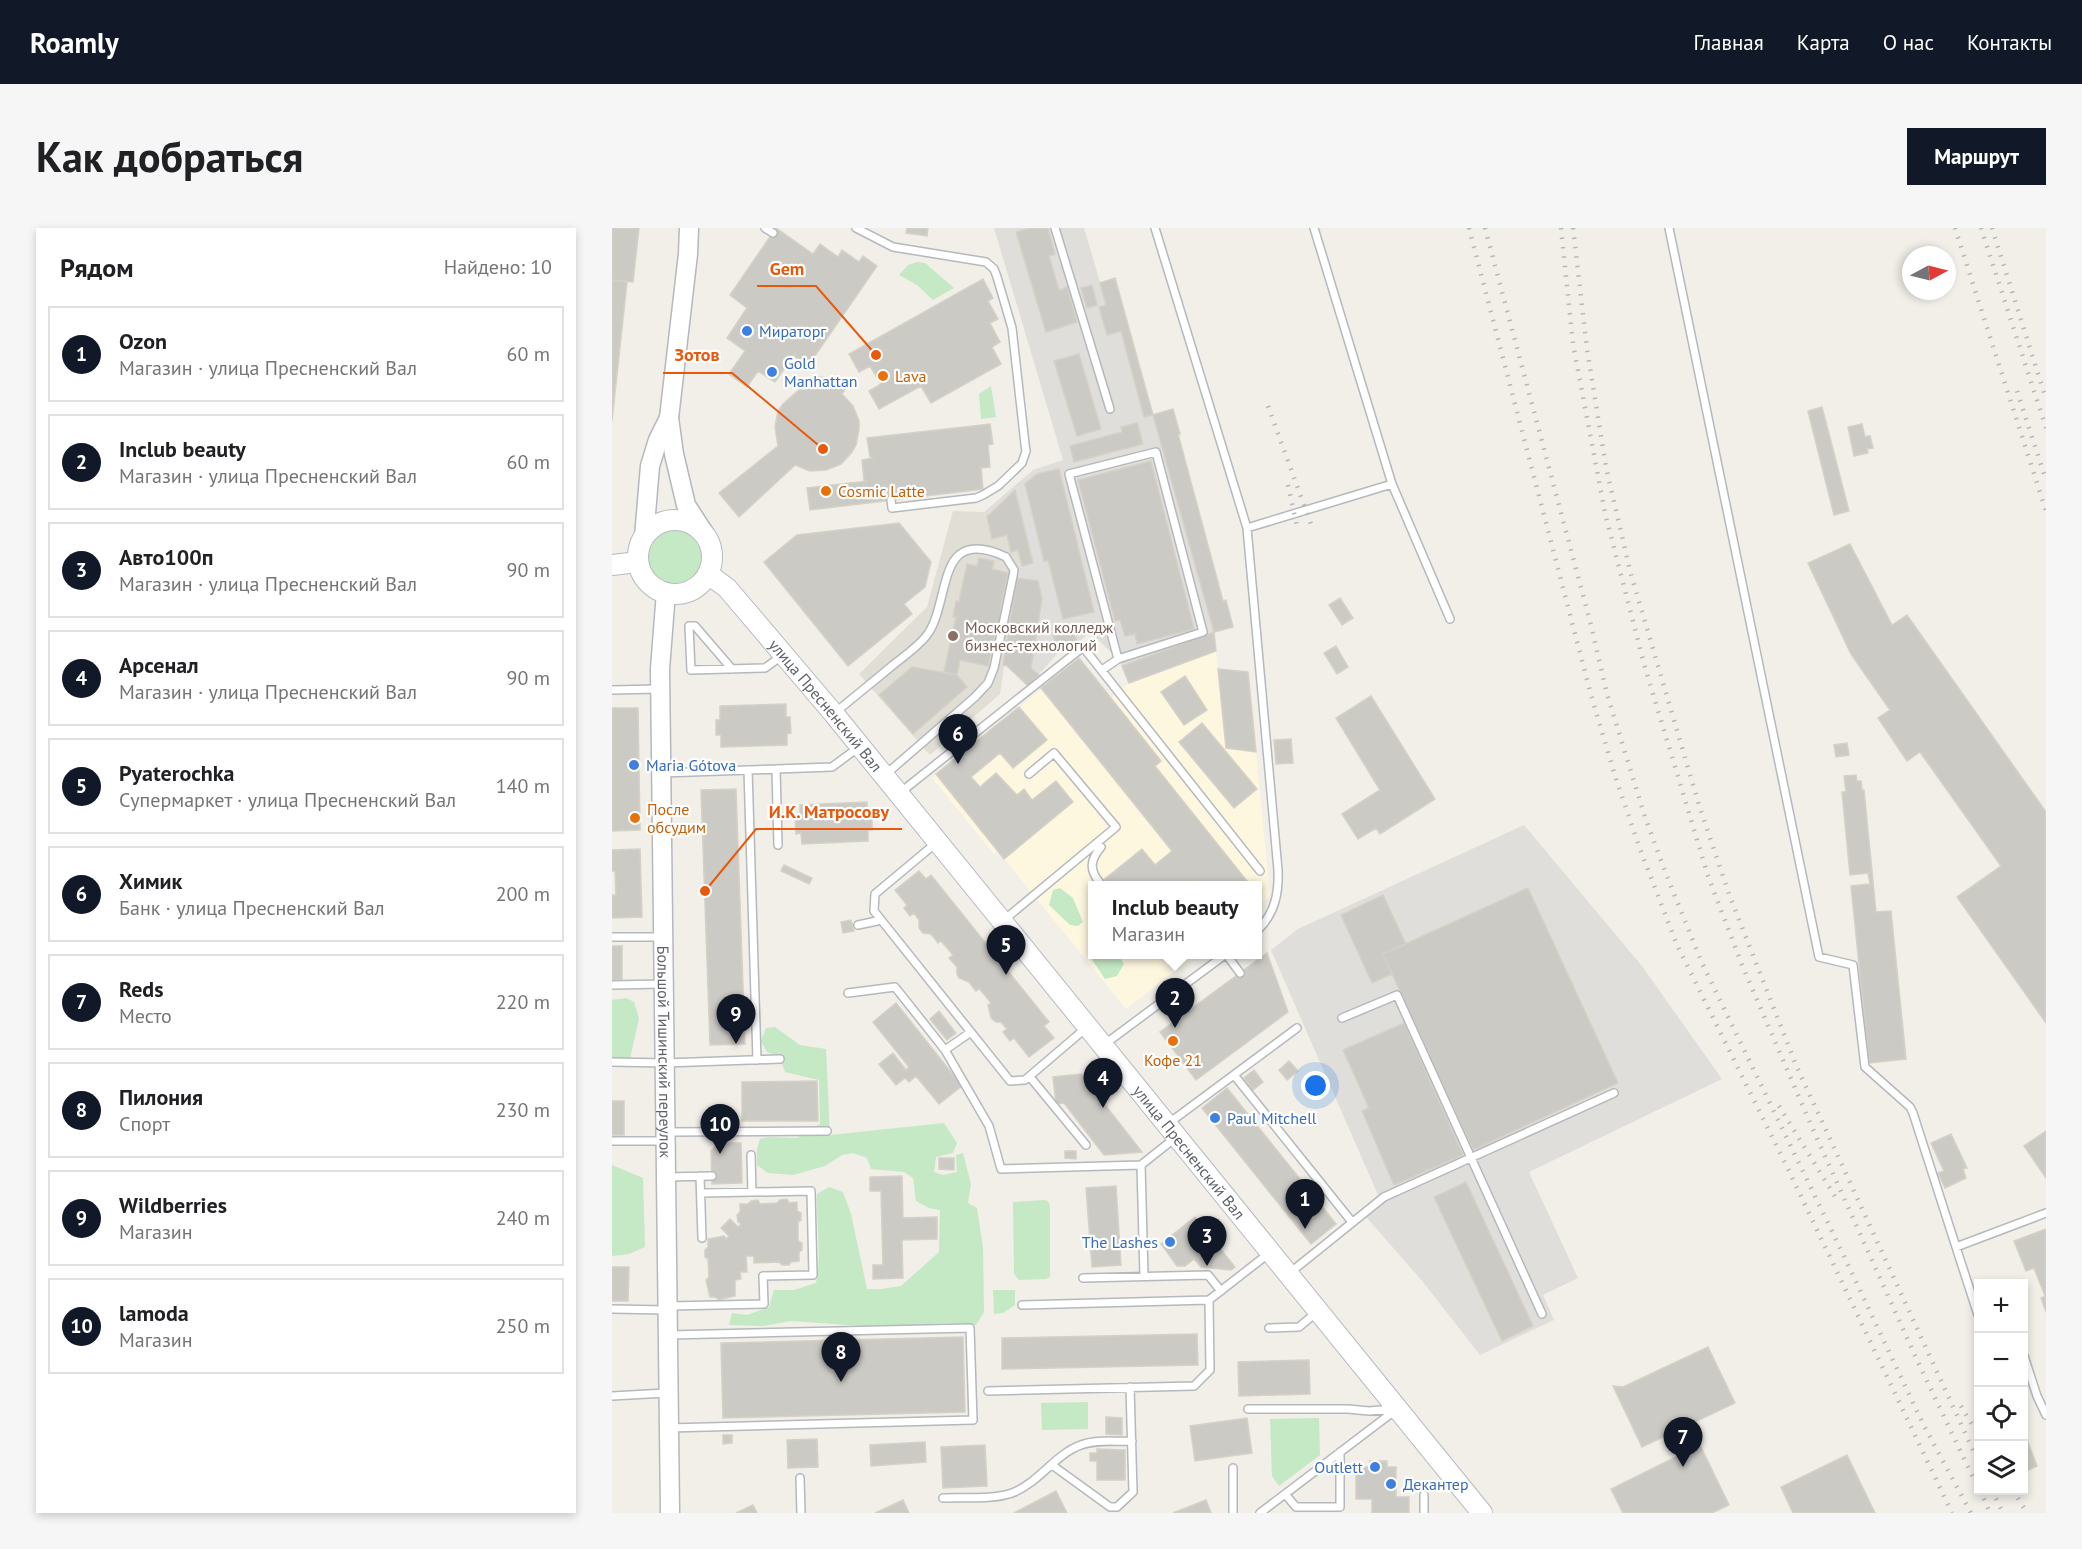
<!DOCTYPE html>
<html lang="ru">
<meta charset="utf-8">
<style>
:root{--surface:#fff;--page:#f6f6f6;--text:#202124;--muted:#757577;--line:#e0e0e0;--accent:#111827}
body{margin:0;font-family:"PT Sans",sans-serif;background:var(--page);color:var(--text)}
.controls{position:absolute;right:18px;bottom:18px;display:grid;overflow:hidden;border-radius:0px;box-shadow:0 3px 9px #0003}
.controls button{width:54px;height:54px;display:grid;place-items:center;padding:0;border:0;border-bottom:2px solid var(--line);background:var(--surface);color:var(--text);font:30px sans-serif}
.compass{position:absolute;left:1290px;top:18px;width:54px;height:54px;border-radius:50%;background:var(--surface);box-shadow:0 3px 9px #0003;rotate:83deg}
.you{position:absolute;left:704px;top:858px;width:21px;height:21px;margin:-15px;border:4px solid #fff;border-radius:50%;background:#1a73e8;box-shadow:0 0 0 9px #1a73e833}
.badge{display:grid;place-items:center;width:39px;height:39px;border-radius:50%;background:var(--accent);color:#fff;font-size:20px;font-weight:700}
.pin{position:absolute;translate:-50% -50px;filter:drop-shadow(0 2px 3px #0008)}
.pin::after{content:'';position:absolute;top:32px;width:21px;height:18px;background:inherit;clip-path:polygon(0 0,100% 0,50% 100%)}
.popup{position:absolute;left:476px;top:653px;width:174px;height:78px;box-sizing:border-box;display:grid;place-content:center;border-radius:0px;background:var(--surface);filter:drop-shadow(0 2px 4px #0005);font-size:20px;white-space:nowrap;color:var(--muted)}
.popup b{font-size:22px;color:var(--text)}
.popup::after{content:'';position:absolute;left:50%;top:100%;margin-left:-12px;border:12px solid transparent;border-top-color:var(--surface)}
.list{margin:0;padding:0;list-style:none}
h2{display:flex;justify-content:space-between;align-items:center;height:78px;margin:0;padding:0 24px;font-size:26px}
h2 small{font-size:20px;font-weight:400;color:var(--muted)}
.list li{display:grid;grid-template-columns:39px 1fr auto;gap:18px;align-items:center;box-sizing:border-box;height:96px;margin:0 12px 12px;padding:0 12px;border:2px solid var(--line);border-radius:0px}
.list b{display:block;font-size:22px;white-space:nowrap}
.list p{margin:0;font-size:20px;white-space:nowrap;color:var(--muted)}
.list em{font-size:20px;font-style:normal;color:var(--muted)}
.icon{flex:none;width:33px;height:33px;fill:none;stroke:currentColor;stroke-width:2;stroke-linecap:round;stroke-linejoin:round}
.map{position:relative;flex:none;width:1434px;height:1285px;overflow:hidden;border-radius:0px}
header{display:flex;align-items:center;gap:36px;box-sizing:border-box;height:84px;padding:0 30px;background:var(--accent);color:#fff}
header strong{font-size:28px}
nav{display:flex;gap:33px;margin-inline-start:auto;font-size:21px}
.intro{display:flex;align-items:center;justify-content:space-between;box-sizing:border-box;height:144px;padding:0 36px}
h1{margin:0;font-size:42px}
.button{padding:15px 27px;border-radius:0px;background:var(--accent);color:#fff;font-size:21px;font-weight:700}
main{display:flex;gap:36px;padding:0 36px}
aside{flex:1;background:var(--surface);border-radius:0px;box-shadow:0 3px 9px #0003}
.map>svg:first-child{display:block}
.commercial{fill:#fef7e0}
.industrial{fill:#e0deda}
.education{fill:#e1ded6}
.green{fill:#c5e8c5}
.building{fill:#cccac5;stroke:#d6d1c6;stroke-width:1.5}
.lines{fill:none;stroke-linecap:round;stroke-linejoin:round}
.service-casing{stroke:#b5b8bc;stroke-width:10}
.tertiary-casing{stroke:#b5b8bc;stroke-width:21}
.secondary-casing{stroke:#b6babf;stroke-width:22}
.service{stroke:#fff;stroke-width:7}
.tertiary{stroke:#fff;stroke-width:18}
.secondary{stroke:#fff;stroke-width:20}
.rail{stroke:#b6b7b8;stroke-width:4.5;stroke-dasharray:1.5 8;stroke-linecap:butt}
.shop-dot{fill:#3f7fe0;stroke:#fff;stroke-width:2}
.food-dot{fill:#e8710a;stroke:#fff;stroke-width:2}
.education-dot{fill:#8d6e63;stroke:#fff;stroke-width:2}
.labels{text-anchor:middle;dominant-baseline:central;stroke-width:4.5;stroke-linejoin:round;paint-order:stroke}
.shop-label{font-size:16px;fill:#366cbe;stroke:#fff;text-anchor:start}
.food-label{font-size:16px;fill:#c56008;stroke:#fff;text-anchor:start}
.education-label{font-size:16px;fill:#785e54;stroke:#fff;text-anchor:start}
.street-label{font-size:16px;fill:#5f6368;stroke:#fff}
.leader{fill:none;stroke:#e8590c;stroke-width:2}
.callout-dot{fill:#e8590c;stroke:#fff;stroke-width:2}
.callout-label{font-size:18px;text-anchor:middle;font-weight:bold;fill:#e8590c;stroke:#fff;stroke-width:4.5;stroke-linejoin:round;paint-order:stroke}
</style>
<header>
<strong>Roamly</strong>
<nav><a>Главная</a><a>Карта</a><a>О нас</a><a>Контакты</a></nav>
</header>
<div class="intro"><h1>Как добраться</h1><a class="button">Маршрут</a></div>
<main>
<aside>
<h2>Рядом<small>Найдено: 10</small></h2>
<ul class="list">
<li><span class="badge">1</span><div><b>Ozon</b><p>Магазин · улица Пресненский Вал</p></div><em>60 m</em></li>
<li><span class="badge">2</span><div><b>Inclub beauty</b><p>Магазин · улица Пресненский Вал</p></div><em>60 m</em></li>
<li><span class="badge">3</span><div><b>Авто100п</b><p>Магазин · улица Пресненский Вал</p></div><em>90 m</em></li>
<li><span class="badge">4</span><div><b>Арсенал</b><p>Магазин · улица Пресненский Вал</p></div><em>90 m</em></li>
<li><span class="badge">5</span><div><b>Pyaterochka</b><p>Супермаркет · улица Пресненский Вал</p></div><em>140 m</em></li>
<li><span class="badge">6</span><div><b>Химик</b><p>Банк · улица Пресненский Вал</p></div><em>200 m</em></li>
<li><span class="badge">7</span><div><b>Reds</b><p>Место</p></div><em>220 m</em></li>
<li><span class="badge">8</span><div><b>Пилония</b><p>Спорт</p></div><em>230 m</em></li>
<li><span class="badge">9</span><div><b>Wildberries</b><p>Магазин</p></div><em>240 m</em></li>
<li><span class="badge">10</span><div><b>lamoda</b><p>Магазин</p></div><em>250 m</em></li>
</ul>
</aside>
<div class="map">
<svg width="1434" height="1285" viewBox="0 0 1434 1285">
<rect width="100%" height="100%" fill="#f1efe8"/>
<!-- commercial -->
<path class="commercial" d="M604,423L614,520L644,524L658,668L646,678V658H480V726L583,727L514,781L386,623L382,626L320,550L467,430L499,470L517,455Z"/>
<!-- industrial -->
<path class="industrial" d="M382,0H472L488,54L503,50L541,186L561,181L568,206L566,207L611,372H614L621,399L602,405L604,423L517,455L510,438L506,431L478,404L466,415L448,423L416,458L395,438L391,437L405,350L410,338L406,323L399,324L380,311L372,284L421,242L451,232Z
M912,597L1030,738L1110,851L917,944L966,1050L931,1067L942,1092L868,1127L811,1054L749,983L766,967L659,722L686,701Z"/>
<!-- education -->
<path class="education" d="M341,283L372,284L380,311L395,307L399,324L406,322L410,338L405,350L388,466L318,527L247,446L315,379Z"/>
<!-- green -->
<path class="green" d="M305,34L313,35L342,60L321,72L305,57L287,47L296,37Z
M379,158L384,189L369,191L367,166Z
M31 329a32 32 0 1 1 64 0a32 32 0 1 1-64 0Z
M448,660L461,670L471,694L466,698L458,697L437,677L441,662Z
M480,719V726L506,727L512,736L505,748L493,751L477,727Z
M14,770L22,774L27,790L18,831H0V772Z
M163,799L188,817L214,821L218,907L332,895L345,915L341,925L324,929L322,944L331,947L345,944L344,927L351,925L359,956L356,975L365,980L371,1020L372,1084L364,1097L334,1095L264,1099L179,1093L151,1098L117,1097L120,1085L135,1087L157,1079L162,1062H182L204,1055C210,1026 204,996 205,966L217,959L231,964L239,986L255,1061H269L289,1058L327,1024L328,982L317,980L304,973L301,950L292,944L259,941L255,930L241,925L230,927L213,938L181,947L156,945L145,937V921L148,911L157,909L185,910L208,896L207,852L173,844L167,828L155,824L149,813L154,800Z
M0,937L31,950L33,1019L17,1026L0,1028Z
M432,972L436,973L438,978V1049L433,1051L407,1052L402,1046L401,974Z
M381,1062H403V1077L391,1085L382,1086Z
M476,1174V1201L430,1202L429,1175Z
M707,1190L708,1227L667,1258L660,1248L658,1191Z"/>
<!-- building -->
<path class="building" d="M0,0H27L21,54L0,52Z
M164,0L201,26L208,16L226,29L230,22L247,34L251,28L265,38L196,138L183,129V125L163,154L146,143L135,159L117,146L133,123L115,110L135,80L118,67Z
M295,0H316L315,8L294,5Z
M418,0H436L443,26L437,28L447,62L455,59L465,94L434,104L404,4Z
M503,50L541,187L532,189L509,103L495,107L487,79L494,77L488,55Z
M371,51L381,70L376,73L386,91L378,95L388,114L380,119L389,136L319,175L309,158L267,181L257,163L269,156L258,138L247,144L237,126Z
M0,52L15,54L0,193Z
M480,57L485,77L475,80L469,60Z
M467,126L489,201L465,208L442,133Z
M207,149L217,150L235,158L230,166L241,178L247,193V201L244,217L240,224L229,236L214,242L198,243L183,237L127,289L107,265L166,218L163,199L166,183L171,176L187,162L207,158Z
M1210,179L1237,283L1222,287L1196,183Z
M561,181L568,206H566L611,373L614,372L621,399L602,404L541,187Z
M525,195L531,216L462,234L458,218L510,204L509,199Z
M378,196L381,216L376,217L378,239L369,240L371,261L198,282L195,260L256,253L252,252L250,232L261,230L258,229L255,210Z
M1250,196L1253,209L1258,208L1261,220L1255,221L1256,225L1242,228L1236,199Z
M539,233L582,401L525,416L523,406L513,408L508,392L503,393L466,252Z
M447,241L482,384L451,391L436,332L432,333L413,256L425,246Z
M403,262L421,335L410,338L406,322L399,324L395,307L380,311L375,289Z
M287,295L319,334L313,359L292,376L300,386L236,438L152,334L185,307Z
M1238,316L1280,397L1295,387L1434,584V795L1345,669L1389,638L1308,524L1295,533L1266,490L1278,482L1239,426L1196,335Z
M367,330L382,333L380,341L396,345L388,384H390L387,400L385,399L376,438L348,432L345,447L332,444L344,389H341L344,373H347L355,336L365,338Z
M405,350L426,353L430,371L419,440L427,447L416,458L395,438L391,437Z
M728,370L741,390L730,397L717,377Z
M459,399L466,415L448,423L441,408Z
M602,404L604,423L517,455L510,438Z
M724,418L736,439L725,446L712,425Z
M467,430L549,533L543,538L639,658H588L585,653L579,658H484L530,621L543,637L560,623L429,460Z
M300,439L345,447L355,459L301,506L267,467Z
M606,441L636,444L644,524L614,520Z
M573,448L595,482L572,497L549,464Z
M759,468L823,571L768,606L764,600L746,611L730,586L768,562L724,490Z
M174,476V489H178L179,505L175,506V517L109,519V507H104V492H108V478Z
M407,479L435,512L401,540L388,525L359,549L368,559L384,545L405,567L412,561L420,572L444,553L461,574L392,631L324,546Z
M0,480H26L28,602L0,603Z
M590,495L645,561L622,580L567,514Z
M679,511L681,535L664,536L662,512Z
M1235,515L1237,527L1224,529L1222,517Z
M1244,547L1245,553H1249L1250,562H1252L1264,684L1279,683L1294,831L1257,835L1239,658L1258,656L1256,645L1238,647L1230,564H1234L1232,548Z
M124,561L133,816L98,817L89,562Z
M255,574V585H260V602H256V613L190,616L189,605L184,606L183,588H188V577Z
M28,621L30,689L0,690V667H4L3,643H0V622Z
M172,637L200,650L197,656L169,643Z
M307,643L314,651L319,647L437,794L432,798L442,810L417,829L402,810L398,813L391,804L395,801L389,794H384L379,790L376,777L379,775L367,760L364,763L357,754L347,750L345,746V739L337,730L341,727L329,713L326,715L319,706L311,705L307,700V692L302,685L298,688L292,680L295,677L283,662Z
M916,660L1006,855L861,922L771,726Z
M771,667L794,716L771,726L780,746L760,755L729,687Z
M239,692L242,703L231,705L229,694Z
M0,718H10V752H0Z
M655,725L676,784L584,852L548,804Z
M284,775L350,858L327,876L304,848L297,854L293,850L284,857L267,836L281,825L294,842L297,839L261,794Z
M327,783L344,805L335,812L318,791Z
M792,795L851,927L782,957L750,883L757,880L731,822Z
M677,833L686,843L675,852L667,842Z
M642,842L651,854L641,862L632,850Z
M469,846L530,924L492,927L452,875L444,876L441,849Z
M205,853L206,893H130V854Z
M615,860L724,996L699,1016L590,880Z
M0,873H12V907H0Z
M1434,903V950L1412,918Z
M1339,906L1355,940L1351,941L1354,950L1333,960L1326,945L1332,943L1319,915Z
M107,915H129L130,955L100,956L99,923Z
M453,923H464V931L453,930Z
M327,930H342V942L327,941Z
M290,948L291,990L325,989V1011L290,1012L291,1050L261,1051V1037H271L269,963H258V949Z
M854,954L921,1098L890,1113L822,969Z
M504,958L509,1037L480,1039L474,960Z
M175,971L177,975L185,974V983L189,985V992L186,994V1013L190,1015V1022L187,1024V1033L179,1034L177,1037H170L167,1034L142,1035V1028H134L135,1044H128L129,1051L123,1052V1068L107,1072L103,1069H98L94,1052L97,1049L96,1031L93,1029V1022L96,1019V1011L112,1008L114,1011L117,1008L109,1000L118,991L126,999L129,996L126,994L125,987L128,984V976H136L139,973L146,972L148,976L165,975L168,972Z
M583,989L623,1039L619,1042L589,1039L582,1031L573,1038H565L549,1016Z
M1434,1001V1084L1429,1070L1433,1068L1422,1040L1414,1043L1402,1013Z
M0,1039H17L16,1073H0Z
M585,1106L586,1137L390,1141V1110Z
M351,1109L353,1184L111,1190L109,1115Z
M1096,1119L1123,1175L1030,1219L1001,1158L1011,1159Z
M697,1132L698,1166L627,1168L626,1134Z
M494,1189L510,1190V1207L494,1206Z
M635,1190L640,1225L583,1233L578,1198Z
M1412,1204L1425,1238L1412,1244Z
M111,1207H120V1215L111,1216Z
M205,1211L206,1239L176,1240L175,1212Z
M313,1214L314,1234L259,1238L258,1217Z
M373,1217L375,1258L331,1260L329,1219Z
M1088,1217L1117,1277L1100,1285H1011L999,1261Z
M485,1221L513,1222V1252H485V1233H478V1225H485Z
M1235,1227L1263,1285H1181L1169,1259Z
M758,1233H775V1239H784V1269H797V1285H760V1271H744V1239H758Z
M444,1263L455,1285H402Z
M291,1272L297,1285H263Z
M594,1272L599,1285H561Z
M141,1277L145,1285H124Z"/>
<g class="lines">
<!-- service casing -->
<g class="service-casing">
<path id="service" d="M153,0L161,5
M244,0L281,19L374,34L382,41L385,49L400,100L413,216L414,223L410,235L386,258L371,267L364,270L280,280L279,272
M443,0L498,181
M543,0L635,300L666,642C667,665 663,685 646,702
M702,0L780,256L838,391
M1057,0L1207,729L1241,737L1253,839L1298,879L1301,885L1344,1019L1434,985
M635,300L780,256
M120,441L83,398H77L79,442L153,440L171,427
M490,442L506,431L591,404L544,224L457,246L506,431
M0,462L46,461
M224,484C243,468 262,453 281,437C292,428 306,419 315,407C331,386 330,341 347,327C360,316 381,323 394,329L402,342L401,348L382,440L376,455L363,469L273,547
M164,541L166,617
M136,542L145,832
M50,545L220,539L247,519
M289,564L471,419L648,643
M324,615L263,666L262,683L398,853L413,852L474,800
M485,615L489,619C478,632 477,642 488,655
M392,692L504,599L442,525L417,546
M246,697L265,693L268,691
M0,709H49
M614,726L628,745
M0,757L51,756
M236,765L283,759L333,822L377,898L389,941L529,937L563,910
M730,790L785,767L930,1086
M493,816L614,726
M333,822L359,804
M0,834L53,835L168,831
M622,847L740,994
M418,849L474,917
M557,895L685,800
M56,904L215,903
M0,913H51
M139,927L140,964
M529,937L532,1048
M88,948L90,1010
M54,949L100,948
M1344,1019L1366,1087
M679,1044L772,969L1002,865
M471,1050L596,1047L609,1063
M597,1072L656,1026
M58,1078L152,1076L151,1048L201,1047L199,963L89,965
M0,1081L54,1082
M657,1100L687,1099L706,1083
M56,1107L358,1100L361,1192L57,1200
M1412,1128L1425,1168L1434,1187
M376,1163L582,1158L598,1142L597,1072L410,1077
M0,1168L54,1165
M636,1181H736L757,1183L780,1181
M440,1237L498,1279H505L521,1264L518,1159
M621,1240V1285
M188,1250L189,1285
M673,1266L684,1279H728V1224
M331,1270C353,1269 380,1272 400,1265C427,1255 443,1226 469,1217C484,1211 503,1214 520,1213
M648,1285L785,1181
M812,1285V1267"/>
</g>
<!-- tertiary casing -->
<g class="tertiary-casing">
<g id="tertiary">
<path d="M77,0L76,26L57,190L62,226L74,277L92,305"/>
<path d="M32,309L38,238L46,212L57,190"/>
<path id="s1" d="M54,364L48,441L58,1285"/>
</g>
</g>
<!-- secondary casing -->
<g class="secondary-casing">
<g id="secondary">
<circle cx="63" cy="329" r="37"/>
<path d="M0,337L26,334"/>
<path id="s2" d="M96,346L115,360L222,486L870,1285"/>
</g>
</g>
<!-- service -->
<use href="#service" class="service"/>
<!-- tertiary -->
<use href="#tertiary" class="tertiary"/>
<!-- secondary -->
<use href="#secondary" class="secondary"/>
<!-- rail -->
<path class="rail" d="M857,0L979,467L1004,551L1028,621L1065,717L1176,941L1340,1285
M873,0L979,397L995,466L1033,589L1054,646L1090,735L1230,1024L1311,1196L1359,1285
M949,0L961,116L993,285L1032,436L1096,648L1130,737L1199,897L1304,1130L1366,1260
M961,0L975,121L994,239L1018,343L1087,577L1117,666L1184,837L1366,1233
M1343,0L1434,283
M1369,0L1434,200
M1380,0L1434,171
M1405,163L1434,252
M656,178L700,299
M676,257L686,303
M1167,878L1227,975
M1349,1178L1366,1207
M1368,1262L1378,1285
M1380,1262L1391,1285
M1401,1262L1415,1285"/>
</g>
<!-- markers -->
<g class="shop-dot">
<circle cx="135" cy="103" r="6"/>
<circle cx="160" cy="144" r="6"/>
<circle cx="22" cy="537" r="6"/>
<circle cx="603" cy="890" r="6"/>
<circle cx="558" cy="1014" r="6"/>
<circle cx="763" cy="1239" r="6"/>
<circle cx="779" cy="1256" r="6"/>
</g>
<g class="food-dot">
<circle cx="271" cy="148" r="6"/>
<circle cx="214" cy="263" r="6"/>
<circle cx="23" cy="590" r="6"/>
<circle cx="561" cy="813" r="6"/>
</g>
<circle class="education-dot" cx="341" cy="408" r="6"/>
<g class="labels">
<!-- shop labels -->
<g class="shop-label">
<text x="147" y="103">Мираторг</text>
<text x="172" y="135">Gold<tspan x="172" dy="18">Manhattan</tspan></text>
<text x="34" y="537">Maria Gótova</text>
<text x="615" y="890">Paul Mitchell</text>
<text x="546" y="1014" text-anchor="end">The Lashes</text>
<text x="751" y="1239" text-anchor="end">Outlett</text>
<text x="791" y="1256">Декантер</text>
</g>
<!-- food labels -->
<g class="food-label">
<text x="283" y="148">Lava</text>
<text x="226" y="263">Cosmic Latte</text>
<text x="35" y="581">После<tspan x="35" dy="18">обсудим</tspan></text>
<text x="561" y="832" text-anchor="middle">Кофе 21</text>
</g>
<!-- education labels -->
<g class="education-label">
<text x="353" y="399">Московский колледж<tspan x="353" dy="18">бизнес-технологий</tspan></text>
</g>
<!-- street labels -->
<g class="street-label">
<text stroke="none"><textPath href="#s2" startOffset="177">улица Пресненский Вал</textPath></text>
<text stroke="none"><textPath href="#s1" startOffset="460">Большой Тишинский переулок</textPath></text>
<text stroke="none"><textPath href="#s2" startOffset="753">улица Пресненский Вал</textPath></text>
</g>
</g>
<!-- callouts -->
<path class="leader" d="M264 127L204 58H145M211 221L120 145H51M93 663L144 601H290"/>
<g class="callout-dot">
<circle cx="264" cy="127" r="6"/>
<circle cx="211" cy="221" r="6"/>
<circle cx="93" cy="663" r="6"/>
</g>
<g class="callout-label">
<text x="175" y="47">Gem</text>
<text x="85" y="133">Зотов</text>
<text x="217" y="590">И.К. Матросову</text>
</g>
</svg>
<div class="controls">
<button>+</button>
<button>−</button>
<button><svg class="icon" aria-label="locate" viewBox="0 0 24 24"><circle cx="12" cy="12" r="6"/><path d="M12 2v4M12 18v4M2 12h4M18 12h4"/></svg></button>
<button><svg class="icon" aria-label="layers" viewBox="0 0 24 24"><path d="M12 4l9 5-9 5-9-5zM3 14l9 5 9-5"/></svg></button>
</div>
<svg class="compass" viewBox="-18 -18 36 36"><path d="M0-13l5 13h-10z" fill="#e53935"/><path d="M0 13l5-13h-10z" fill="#757577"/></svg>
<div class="you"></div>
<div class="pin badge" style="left:693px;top:1001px">1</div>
<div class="pin badge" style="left:563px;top:800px">2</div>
<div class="popup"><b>Inclub beauty</b>Магазин</div>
<div class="pin badge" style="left:595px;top:1038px">3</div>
<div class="pin badge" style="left:491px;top:880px">4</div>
<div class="pin badge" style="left:394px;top:747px">5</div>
<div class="pin badge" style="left:346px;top:536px">6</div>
<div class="pin badge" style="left:1071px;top:1239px">7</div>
<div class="pin badge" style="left:229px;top:1154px">8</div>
<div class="pin badge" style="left:124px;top:816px">9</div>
<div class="pin badge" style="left:108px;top:926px">10</div>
</div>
</main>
